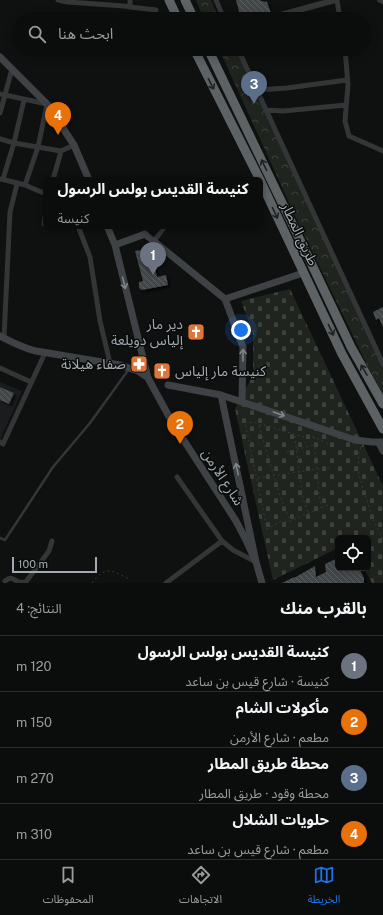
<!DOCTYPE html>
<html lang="ar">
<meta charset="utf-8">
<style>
:root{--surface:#0b0c0c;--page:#191a1a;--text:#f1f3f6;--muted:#9a9b9d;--line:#2b2c2d;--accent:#1a73e8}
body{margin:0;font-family:"Public Sans","Noto Sans Arabic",sans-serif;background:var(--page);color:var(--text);direction:rtl}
.controls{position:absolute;right:12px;bottom:12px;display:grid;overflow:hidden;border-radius:6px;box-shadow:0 2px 10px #0003}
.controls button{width:36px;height:36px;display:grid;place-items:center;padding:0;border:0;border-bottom:1px solid var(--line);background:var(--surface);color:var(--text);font:20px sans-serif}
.scale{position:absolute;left:12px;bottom:10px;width:85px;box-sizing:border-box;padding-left:4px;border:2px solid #a2aab0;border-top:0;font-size:11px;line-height:14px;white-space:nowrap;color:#a2aab0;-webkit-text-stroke:3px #0a0b0b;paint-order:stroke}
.you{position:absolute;left:241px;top:330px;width:14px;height:14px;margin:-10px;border:3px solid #fff;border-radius:50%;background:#1a73e8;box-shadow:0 0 0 6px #1a73e833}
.badge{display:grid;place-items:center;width:26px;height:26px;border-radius:50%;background:var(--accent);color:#fff;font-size:13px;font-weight:700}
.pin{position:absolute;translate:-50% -33px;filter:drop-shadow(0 1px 2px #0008)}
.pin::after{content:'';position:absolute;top:21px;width:14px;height:12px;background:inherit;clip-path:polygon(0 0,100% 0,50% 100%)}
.popup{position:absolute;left:43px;top:177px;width:220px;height:52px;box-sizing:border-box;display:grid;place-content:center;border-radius:6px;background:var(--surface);filter:drop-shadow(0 1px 3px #0005);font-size:13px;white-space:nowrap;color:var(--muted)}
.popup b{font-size:15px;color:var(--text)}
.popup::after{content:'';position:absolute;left:50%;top:100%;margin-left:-8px;border:8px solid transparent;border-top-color:var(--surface)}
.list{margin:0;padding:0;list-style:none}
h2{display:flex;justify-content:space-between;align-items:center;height:52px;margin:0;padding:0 16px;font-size:17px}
h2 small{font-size:13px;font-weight:400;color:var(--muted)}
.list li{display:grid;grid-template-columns:26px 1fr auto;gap:12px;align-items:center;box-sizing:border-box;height:56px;padding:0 16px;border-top:1px solid var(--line)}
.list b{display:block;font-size:15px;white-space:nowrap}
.list p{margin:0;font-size:13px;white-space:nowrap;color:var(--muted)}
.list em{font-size:13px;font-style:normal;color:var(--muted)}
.icon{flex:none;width:22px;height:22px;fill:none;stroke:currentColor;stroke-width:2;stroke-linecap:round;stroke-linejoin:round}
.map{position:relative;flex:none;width:383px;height:583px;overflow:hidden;direction:ltr}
.search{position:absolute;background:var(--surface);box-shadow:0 2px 10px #0003;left:12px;right:12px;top:12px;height:44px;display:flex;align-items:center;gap:10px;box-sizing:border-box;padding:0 14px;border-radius:22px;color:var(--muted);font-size:15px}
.sheet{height:276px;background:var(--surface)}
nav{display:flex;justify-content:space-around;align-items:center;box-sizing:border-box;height:56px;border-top:1px solid var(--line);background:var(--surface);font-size:11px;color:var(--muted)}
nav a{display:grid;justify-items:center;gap:2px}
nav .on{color:var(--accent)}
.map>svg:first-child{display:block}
.built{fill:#1b1c1d}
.forest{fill:url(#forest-crowns)}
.cemetery{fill:url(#cemetery-stones)}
.building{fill:url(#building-back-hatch);filter:url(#shadow)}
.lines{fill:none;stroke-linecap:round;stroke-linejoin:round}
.path{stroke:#373a3c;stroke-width:1;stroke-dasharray:2 3;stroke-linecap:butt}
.service{stroke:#333537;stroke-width:2.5}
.minor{stroke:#333537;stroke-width:5}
.tertiary{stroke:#333537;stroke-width:6}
.secondary{stroke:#3f4245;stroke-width:7}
.motorway{stroke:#5d6265;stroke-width:9}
.oneway{stroke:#1f2122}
.oneway2{stroke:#7f868b}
.labels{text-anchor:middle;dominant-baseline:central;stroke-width:3;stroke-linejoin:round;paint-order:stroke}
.street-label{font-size:14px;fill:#a2aab0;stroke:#0a0b0b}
.poi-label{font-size:14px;fill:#a2aab0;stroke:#0a0b0b;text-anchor:end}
</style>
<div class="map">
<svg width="383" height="583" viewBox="0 0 383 583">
<defs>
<pattern id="forest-crowns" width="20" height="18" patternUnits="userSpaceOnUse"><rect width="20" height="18" fill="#20241e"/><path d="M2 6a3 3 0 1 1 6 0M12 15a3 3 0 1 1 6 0" fill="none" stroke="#3d413c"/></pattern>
<pattern id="cemetery-stones" width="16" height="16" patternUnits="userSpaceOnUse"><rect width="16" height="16" fill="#20241e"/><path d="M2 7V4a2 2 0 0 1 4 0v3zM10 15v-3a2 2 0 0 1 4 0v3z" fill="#3d413c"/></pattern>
<pattern id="building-back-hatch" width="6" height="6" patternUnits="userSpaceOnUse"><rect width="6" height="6" fill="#434648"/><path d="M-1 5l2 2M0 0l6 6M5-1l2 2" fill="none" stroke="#5b5e60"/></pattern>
<filter id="shadow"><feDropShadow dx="2.5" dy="2.5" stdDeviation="1" flood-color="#0009"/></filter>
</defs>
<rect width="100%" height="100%" fill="#0f1010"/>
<!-- built -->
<path class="built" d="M0,382L22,391L0,440Z"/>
<!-- forest -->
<path class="forest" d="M196,0H211L219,19H204Z
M219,49H238L383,364V394L371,373L296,218Z"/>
<!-- cemetery -->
<path class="cemetery" d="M290,289L383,486V583H372L364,568H368V538H338V548L273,580L235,409L253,375V333L241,301Z"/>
<!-- building -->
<path class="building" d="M236,0H260L261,1L267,2L271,13L263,16L262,19H241Z
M147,249L151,269L155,268L157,277L166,275L168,285L142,290L139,288V282L143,281L135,251Z
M383,307V327L379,318L376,320L373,312Z
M0,387L14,393L9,404L0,400Z
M338,558V568H359L364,578V583H282L294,577V578L315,566L316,577L326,572L325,564Z"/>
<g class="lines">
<!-- path -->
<path class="path" d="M259,426L274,476L281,498L290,521
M295,436L299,472L303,498L308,513
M314,437L319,492L321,508
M361,447L359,453L358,471L363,489L374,521L383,539
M287,452L314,445
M258,478L332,467
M328,505L290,521L280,522L267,529L245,422L256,423L259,425H265L303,437H314L328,444L334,445
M92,583C106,565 111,570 129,579"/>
<!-- service -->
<path class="service" d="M0,538L5,540L53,467L90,423L129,369"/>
<!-- minor -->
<path class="minor" d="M58,0L68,2L124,6L130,7V0
M216,0L224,19
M337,0L340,19
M130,7L156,10
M238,49L383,364
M345,49L348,85L345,121L349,136L383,151
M257,90L287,88L347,80
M0,94L47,104L38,147L25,185
M266,110L283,111L346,105
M0,113L12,69
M0,139L14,143L61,151L74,145
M1,179L25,185L46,194
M3,179L14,143L24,100
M53,180L61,151
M44,224L46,211
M78,226L90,257L100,321L110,363
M154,241L165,226
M4,338L10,212L17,184
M0,368L31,382
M0,442L3,444L45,353
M177,477L222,541L233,550L256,562
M5,581C12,576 12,579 19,582C21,582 23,582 25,583L49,551L52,541
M166,583L222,541"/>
<!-- tertiary -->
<path class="tertiary" d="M380,0L383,1
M266,19L335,0"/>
<!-- secondary -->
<path class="secondary" d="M0,57L47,104L74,145L89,180
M107,226L115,245L148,378
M115,245L145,234L225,299L243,347L242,402L221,395L256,562
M225,299L303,273
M0,336C12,342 23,348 36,351L120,365L138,371L148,378L172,422L236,521L246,540L256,562L262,583
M168,385L221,395
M242,402L355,440L372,442H383
M379,443L383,451"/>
<!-- motorway -->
<path class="motorway" d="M169,0L178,19
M185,0L194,19
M194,49L260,180L342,354L383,429
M208,49L313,267L351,347L383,404"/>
</g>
<!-- one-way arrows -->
<defs><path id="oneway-shaft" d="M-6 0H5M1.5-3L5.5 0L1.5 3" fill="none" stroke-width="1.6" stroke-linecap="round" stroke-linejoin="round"/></defs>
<g class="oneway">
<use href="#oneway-shaft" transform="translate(211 84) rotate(63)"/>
<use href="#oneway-shaft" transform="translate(264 165) rotate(-116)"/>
<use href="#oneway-shaft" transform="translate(275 213) rotate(65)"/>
<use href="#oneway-shaft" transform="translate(331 330) rotate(65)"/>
<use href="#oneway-shaft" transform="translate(364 370) rotate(-120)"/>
</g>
<g class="oneway2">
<use href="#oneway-shaft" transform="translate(124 283) rotate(76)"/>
<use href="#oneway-shaft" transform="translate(243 355) rotate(-89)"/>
<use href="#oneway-shaft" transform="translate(279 414) rotate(19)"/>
<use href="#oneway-shaft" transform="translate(237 469) rotate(-102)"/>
</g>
<!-- icons -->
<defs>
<g id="church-square" transform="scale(0.9)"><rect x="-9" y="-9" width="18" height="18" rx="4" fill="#de763a" stroke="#0a0b0b"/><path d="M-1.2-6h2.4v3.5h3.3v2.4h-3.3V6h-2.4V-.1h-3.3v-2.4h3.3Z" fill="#fff"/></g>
<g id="pharmacy-square" transform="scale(0.9)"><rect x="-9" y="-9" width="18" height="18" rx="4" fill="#de763a" stroke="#0a0b0b"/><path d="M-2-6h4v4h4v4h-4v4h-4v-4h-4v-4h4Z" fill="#fff"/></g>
</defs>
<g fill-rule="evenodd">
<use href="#church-square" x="196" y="332"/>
<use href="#pharmacy-square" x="139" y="364"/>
<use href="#church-square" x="162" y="371"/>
</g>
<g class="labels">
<!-- street labels -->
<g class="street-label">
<text transform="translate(300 234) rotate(65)">طريق المطار</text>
<text transform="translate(223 477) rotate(57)">شارع الأرمن</text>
</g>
<!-- poi labels -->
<g class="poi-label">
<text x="183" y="324">دير مار<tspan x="183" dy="16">إلياس دويلعة</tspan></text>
<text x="126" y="364">صفاء هيلانة</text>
<text x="175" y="371" text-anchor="start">كنيسة مار إلياس</text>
</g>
</g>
</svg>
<div class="controls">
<button><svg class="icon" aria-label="locate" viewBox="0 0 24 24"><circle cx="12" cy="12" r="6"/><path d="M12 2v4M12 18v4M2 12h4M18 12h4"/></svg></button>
</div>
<div class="scale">100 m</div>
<div class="you"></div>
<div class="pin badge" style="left:153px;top:275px;background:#6b7280">1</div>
<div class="popup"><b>كنيسة القديس بولس الرسول</b>كنيسة</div>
<div class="pin badge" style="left:180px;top:444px;background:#e8710a">2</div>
<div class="pin badge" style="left:254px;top:104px;background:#5c6f8a">3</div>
<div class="pin badge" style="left:58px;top:135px;background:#e8710a">4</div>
<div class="search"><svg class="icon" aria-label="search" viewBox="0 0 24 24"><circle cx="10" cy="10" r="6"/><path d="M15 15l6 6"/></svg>ابحث هنا</div>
</div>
<section class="sheet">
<h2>بالقرب منك<small>النتائج: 4</small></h2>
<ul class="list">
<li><span class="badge" style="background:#6b7280">1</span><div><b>كنيسة القديس بولس الرسول</b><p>كنيسة · شارع قيس بن ساعد</p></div><em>120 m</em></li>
<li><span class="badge" style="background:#e8710a">2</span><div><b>مأكولات الشام</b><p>مطعم · شارع الأرمن</p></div><em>150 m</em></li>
<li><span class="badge" style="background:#5c6f8a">3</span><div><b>محطة طريق المطار</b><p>محطة وقود · طريق المطار</p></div><em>270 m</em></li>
<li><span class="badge" style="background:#e8710a">4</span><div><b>حلويات الشلال</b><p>مطعم · شارع قيس بن ساعد</p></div><em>310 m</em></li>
</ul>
</section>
<nav>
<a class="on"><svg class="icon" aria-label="map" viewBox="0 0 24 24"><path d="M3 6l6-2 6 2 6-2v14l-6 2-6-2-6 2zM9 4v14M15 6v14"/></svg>الخريطة</a>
<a><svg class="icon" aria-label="directions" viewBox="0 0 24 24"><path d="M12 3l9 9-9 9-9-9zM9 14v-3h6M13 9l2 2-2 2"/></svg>الاتجاهات</a>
<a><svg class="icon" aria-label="saved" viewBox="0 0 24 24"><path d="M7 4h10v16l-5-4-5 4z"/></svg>المحفوظات</a>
</nav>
